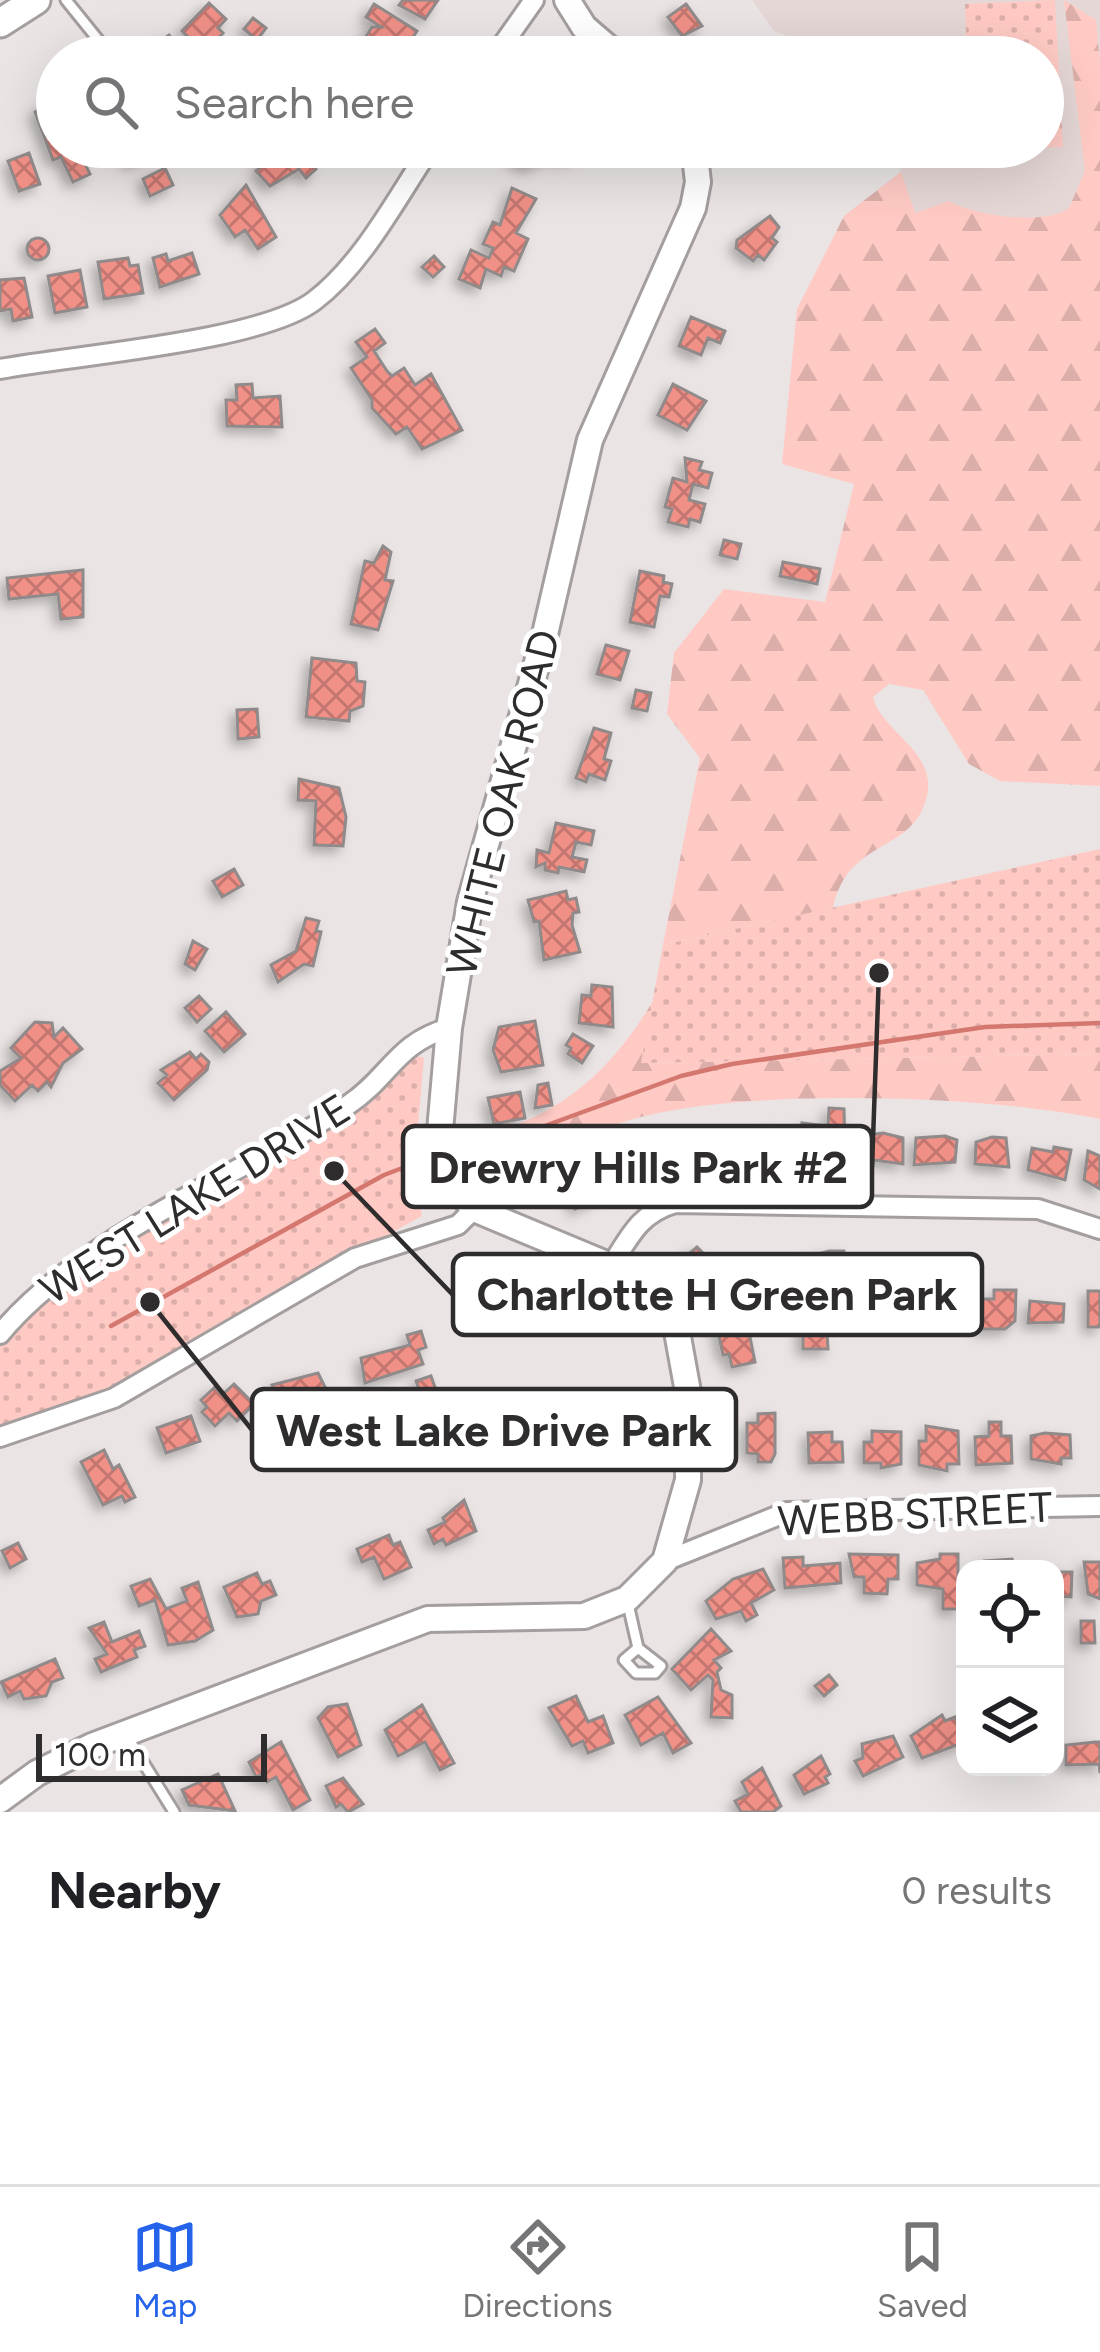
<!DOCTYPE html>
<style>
:root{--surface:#fff;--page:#f6f6f6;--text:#202124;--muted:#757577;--line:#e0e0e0;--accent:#2563eb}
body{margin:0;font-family:Figtree,sans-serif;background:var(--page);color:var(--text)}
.controls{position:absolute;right:36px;bottom:36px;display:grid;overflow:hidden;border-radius:24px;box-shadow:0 12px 48px #0002}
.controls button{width:108px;height:108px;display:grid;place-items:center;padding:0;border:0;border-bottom:3px solid var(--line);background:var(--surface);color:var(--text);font:60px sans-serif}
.scale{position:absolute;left:36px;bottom:30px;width:231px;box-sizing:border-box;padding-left:12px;border:6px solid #2e2c2c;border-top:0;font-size:33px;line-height:42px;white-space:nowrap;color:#2e2c2c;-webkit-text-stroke:9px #fff;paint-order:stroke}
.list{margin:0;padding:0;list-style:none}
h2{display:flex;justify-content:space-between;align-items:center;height:156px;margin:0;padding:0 48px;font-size:51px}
h2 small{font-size:39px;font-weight:400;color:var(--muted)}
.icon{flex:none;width:66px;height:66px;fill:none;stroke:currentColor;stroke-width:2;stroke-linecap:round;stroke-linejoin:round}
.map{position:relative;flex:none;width:1100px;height:1812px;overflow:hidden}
.search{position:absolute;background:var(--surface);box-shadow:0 12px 48px #0002;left:36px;right:36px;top:36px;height:132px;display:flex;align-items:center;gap:30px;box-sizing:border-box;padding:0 42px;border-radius:66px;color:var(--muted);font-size:45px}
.sheet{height:372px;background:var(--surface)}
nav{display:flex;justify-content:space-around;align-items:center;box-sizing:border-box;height:168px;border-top:3px solid var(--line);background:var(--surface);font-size:33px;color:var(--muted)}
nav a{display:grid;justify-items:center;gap:6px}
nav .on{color:var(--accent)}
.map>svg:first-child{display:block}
.built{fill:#e5d7d5}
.forest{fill:url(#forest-firs)}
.park{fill:url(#park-dots)}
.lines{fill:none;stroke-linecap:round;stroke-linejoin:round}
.stream{stroke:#d4776f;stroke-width:4.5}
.building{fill:url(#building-cross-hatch);stroke:#908b8a;stroke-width:3;filter:url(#shadow)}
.service-casing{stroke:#a49f9e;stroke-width:15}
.minor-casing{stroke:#a49f9e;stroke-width:24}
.tertiary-casing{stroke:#a49f9e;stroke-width:30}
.secondary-casing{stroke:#a49f9e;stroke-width:33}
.service{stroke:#fff;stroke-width:9}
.minor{stroke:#fff;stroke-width:18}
.tertiary{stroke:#fff;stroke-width:24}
.secondary{stroke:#fff;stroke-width:27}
.labels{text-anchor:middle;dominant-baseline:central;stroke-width:10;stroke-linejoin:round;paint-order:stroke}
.street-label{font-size:42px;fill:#2e2c2c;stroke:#fff}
.leader{fill:none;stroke:#2e2c2c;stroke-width:4.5}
.callout-dot{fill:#2e2c2c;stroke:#fff;stroke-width:4.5}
.callout{fill:#fff;stroke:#2e2c2c;stroke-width:4.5}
.callout-label{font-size:45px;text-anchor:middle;font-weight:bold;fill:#2e2c2c}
</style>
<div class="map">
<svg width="1100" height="1812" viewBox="0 0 1100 1812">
<defs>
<pattern id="forest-firs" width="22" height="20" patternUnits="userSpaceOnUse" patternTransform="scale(3)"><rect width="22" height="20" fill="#ffcac4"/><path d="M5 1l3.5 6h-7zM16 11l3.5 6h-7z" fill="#dbaea9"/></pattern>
<pattern id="park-dots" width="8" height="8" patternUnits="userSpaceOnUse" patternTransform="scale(3)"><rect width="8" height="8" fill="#ffcac4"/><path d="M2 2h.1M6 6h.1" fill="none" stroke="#dbaea9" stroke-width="1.8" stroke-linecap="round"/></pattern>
<pattern id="building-cross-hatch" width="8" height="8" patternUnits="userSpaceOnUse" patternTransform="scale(3)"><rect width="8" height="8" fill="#f09087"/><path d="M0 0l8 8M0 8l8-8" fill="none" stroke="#c3766f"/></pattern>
<filter id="shadow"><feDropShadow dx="-5.5" dy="5.5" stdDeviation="6" flood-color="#0004"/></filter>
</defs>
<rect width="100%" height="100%" fill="#eae4e4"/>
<!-- built -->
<path class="built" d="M752,0H1100V290L844,216L901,172L894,147H1043V57H843L774,31Z"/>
<!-- forest -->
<path class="forest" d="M1064,0L1096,20L1100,65V786L1000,781L969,764L923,690L889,684L873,697C882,733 940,752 926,800C910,854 848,838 833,908L663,945L700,758L667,714L674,653L724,589L825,602L854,484L782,464L797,309L844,216L901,172L915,213L949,201C974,216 1046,226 1069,208L1085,171Z
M653,1001L642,1063L1100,1054V1119C985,1095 734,1086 624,1122C572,1139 535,1173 499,1212C471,1193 461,1174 454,1142C548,1125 604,1082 653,1001Z"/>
<!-- park -->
<path class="park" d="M1055,0L1063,147L970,150L1043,147V57H967L965,4Z
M1100,849V1054L641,1063L663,945Z
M411,1054L424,1058L414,1170L422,1216L118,1384L0,1430V1341L12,1327L107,1256L346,1117Z"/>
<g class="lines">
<!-- stream -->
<path class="stream" d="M451,1152L531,1131L681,1076L732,1064L985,1027L1100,1023
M111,1326L384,1175L434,1156"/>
</g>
<!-- building -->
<path class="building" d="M403,0H438L425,19L399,5Z
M209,3L226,19L218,28L223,33L204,53L182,31Z
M374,4L417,31L400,57H381L361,44L372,27H381L366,17Z
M686,4L702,26L682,36L668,17Z
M253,18L266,28L257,40L244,29Z
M169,35L185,57H150L157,52L153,46Z
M50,101L57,102V147H77L90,174L73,182L61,157L53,160L35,112Z
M121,147H149L152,153L131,163Z
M297,147L316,169L306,178L299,169L270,186L256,171L266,163L261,158L270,150L276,157V147Z
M518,147L534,150L575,147L574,158L549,156L528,166L512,159Z
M29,153L40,184L19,191L8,161Z
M165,168L173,185L150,196L143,179Z
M246,185L276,237L258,249L245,230L235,237L220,215Z
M512,188L536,199L516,233L528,239L514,271L504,267L501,276L486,269L480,288L459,279L471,250L489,258L493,248L483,244L493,222L500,225Z
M770,216L779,227L772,238L777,242L764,260L758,255L753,261L736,248L737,240Z
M27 249a11 11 0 1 1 22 0a11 11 0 1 1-22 0Z
M192,253L199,274L160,287L153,258L166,254L168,261Z
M434,256L444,267L433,277L422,267Z
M128,258L130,266L138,265L143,293L104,299L98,262Z
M80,270L87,307L55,313L48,276Z
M24,278L32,317L13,321L11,309L0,311V280Z
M691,317L725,331L720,343L708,338L701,355L679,346Z
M375,329L385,343L374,351L387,371L392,376L404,368L415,385L431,374L462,430L422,449L407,427L396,434L372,408V400L351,368L367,357L356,342Z
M252,384L253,398L280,396L282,427L227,426L226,400H237L236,385Z
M673,384L706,401L687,430L658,415Z
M685,458L702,462L699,470L712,473L708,488L693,484L689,500L705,504L700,522L690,519L688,527L668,522L672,509L665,507L673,478L687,482Z
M724,540L741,544L737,559L720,555Z
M383,546L391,552L385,580L393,581L378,630L351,624L365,561L374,563Z
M783,562L820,569L817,584L780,576Z
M83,570V617L61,619L58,594L9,599L7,578Z
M640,571L664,576L663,582L672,584L669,597L660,596L654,627L630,622Z
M606,645L629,651L620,680L597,674Z
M312,658L356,663L357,681L365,682L363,706L350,711L349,721L306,717Z
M636,690L651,693L647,711L632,708Z
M257,709L259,737L238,739L237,710Z
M594,728L611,733L604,759L611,761L605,780L589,774L586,782L576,778Z
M299,779L339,788L346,817L343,846L314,845L316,801L298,800Z
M556,823L594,831L591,845L576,842L572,857L587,860L584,872L559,867L558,873L545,870V863L536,867L537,850L549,853Z
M234,869L243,885L222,897L213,881Z
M566,891L568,900L576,898L579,912L573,913L572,925L580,952L544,960L539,921L534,922L528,900Z
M306,918L319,921L316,931L321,932L313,966L304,964L278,982L271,965L296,951Z
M193,941L207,949L195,970L185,964Z
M592,985L612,987L613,1027L579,1023L582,995L591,996Z
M199,996L211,1009L197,1022L185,1008Z
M226,1012L245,1034L224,1052L205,1031Z
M535,1021L543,1065L501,1072L493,1050L499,1027Z
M35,1022L52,1023L54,1037L63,1028L82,1049L63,1063L51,1087L47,1082L38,1091L32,1085L15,1101L0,1085V1071L21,1058L11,1048Z
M573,1034L593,1046L582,1063L568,1054L571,1048L566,1045Z
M190,1052L196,1059L201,1054L209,1062L207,1070L174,1100L158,1083L167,1075L161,1070Z
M548,1083L552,1105L535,1108L538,1085Z
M520,1092L525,1118L494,1124L488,1098Z
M829,1108L844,1109L845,1150H810V1143H802V1123L828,1126Z
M781,1126L784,1154L746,1160L744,1135L769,1133V1127Z
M883,1133L903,1138V1164L859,1158V1136Z
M945,1136L957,1140L955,1162L914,1165L916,1138Z
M992,1137L1006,1138L1009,1167L975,1164L976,1142Z
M1054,1147L1071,1150L1065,1180L1028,1170L1032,1148L1053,1152Z
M601,1150L608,1192L575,1209L568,1184L593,1177L584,1155Z
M1088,1151L1100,1156V1189L1084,1180Z
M697,1247L721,1271L722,1277L708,1289L686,1256Z
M829,1251H844L845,1280H801V1259Z
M994,1290H1016L1015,1321L1005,1329H980L981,1299H994Z
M1088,1291H1100V1327H1088Z
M1030,1301L1064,1304L1063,1322L1028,1323Z
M803,1312H819V1333H827L828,1349H803Z
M746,1317L755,1362L732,1367L729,1354L723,1355L716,1322Z
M421,1331L426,1347L418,1350L423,1364L365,1383L361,1358L410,1345L407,1335Z
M318,1373L328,1393L289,1416L272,1385Z
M431,1376L436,1390L421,1395L416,1381Z
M234,1384L254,1404L237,1421L229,1413L215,1426L202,1412L207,1407L201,1400L215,1387L222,1395Z
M775,1413V1454L771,1462H758V1454L747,1453V1423H758V1414Z
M191,1416L200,1441L166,1453L157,1428Z
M989,1422H1001V1436H1011L1012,1463L976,1465L975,1437L989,1436Z
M926,1426L958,1431L959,1464H947V1471L919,1465V1441H926Z
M872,1431L901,1432V1464L881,1468V1463H864V1442H872Z
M832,1432V1442H842L843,1462L809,1463L808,1433Z
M1045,1433L1070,1435L1071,1458H1061V1464L1031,1459V1436Z
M104,1450L113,1469L119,1465L135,1497L125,1502L122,1496L103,1505L81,1462Z
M464,1500L476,1531L446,1545L443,1539L434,1544L428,1530L445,1522L443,1518Z
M389,1535L393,1545L400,1542L411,1567L384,1579L374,1557L362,1562L357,1549Z
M18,1543L26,1559L10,1568L2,1551Z
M849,1554L898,1555V1579H888L887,1594L864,1593V1577H854Z
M940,1554H958V1609H943V1589L917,1585V1563L940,1559Z
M803,1557V1566L840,1563L841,1583L785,1588L783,1558Z
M1012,1559L1015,1569H975L984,1561Z
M1084,1562H1100V1599L1088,1594Z
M763,1569L774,1590L751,1603L757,1615L746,1621L741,1611L716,1619L706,1601L733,1579Z
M1055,1572H1072L1071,1597L1055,1596Z
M257,1573L262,1584L270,1581L276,1595L261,1601L258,1614L237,1617L224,1587Z
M150,1579L166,1609L187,1601L182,1588L198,1582L213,1630L195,1641L168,1645L155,1600L139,1606L131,1586Z
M1081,1621H1094L1095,1643H1081Z
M104,1622L112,1642L139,1631L145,1646L134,1650L137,1657L101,1672L95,1659L107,1654L89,1628Z
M711,1629L731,1651L714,1660L721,1668L717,1672L721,1690L732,1695V1718L711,1717L713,1680L708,1675L691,1690L672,1669Z
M55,1659L63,1678L52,1682L46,1696L24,1699L20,1691L8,1697L1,1682Z
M829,1675L837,1685L824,1696L815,1686Z
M576,1696L588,1722L603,1716L613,1743L588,1753L583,1741L572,1746L549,1708Z
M658,1697L691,1743L673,1753L663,1733L641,1745L625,1715Z
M347,1704L361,1745L338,1757L318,1718L328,1707Z
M422,1705L454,1763L440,1770L425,1742L398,1756L385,1730Z
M942,1715L945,1721L955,1717L965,1742L922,1758L911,1736Z
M893,1736L903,1757L863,1776L855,1761L863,1758L862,1744Z
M281,1742L310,1800L293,1810L276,1777L267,1782L262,1774L256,1777L249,1762Z
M1095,1742H1100V1773L1099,1764L1066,1765V1745Z
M821,1756L830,1774L825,1777L828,1783L804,1794L794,1775Z
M762,1768L781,1806L773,1812H741L735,1801L748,1794L742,1782Z
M218,1774L235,1811L189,1805L182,1790Z
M343,1778L363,1804L348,1812L341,1804L336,1807L326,1786Z"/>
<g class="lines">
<!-- service casing -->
<g class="service-casing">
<path id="service" d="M66,0L112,57
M628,1604L638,1648L661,1666L655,1673H636L624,1660L638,1648
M128,1738L174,1812"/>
</g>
<!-- minor casing -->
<g class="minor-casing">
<path id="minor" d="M494,57L534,0
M0,369C74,355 259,342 314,301C363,264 397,197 431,147
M611,1266C630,1236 640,1213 675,1203L1038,1209L1100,1229
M0,1334C82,1235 241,1176 348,1105C390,1077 396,1043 449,1028
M0,1437L114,1398L355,1258L458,1225L474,1209
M665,1561L787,1512L1100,1506"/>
</g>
<!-- tertiary casing -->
<g class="tertiary-casing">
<path id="tertiary" d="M567,0L584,27L619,57
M0,1800L37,1773L92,1746L428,1619L584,1616L627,1599L665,1561L688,1480V1392L676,1326L655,1291L611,1266L474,1209L449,1179L439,1142L449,1028L470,902L545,634L590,440L693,208L698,182L694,147"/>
</g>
<!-- secondary casing -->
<g class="secondary-casing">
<path id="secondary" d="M0,23L36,0"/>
</g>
<!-- service -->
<use href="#service" class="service"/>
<!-- minor -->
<use href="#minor" class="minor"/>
<!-- tertiary -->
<use href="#tertiary" class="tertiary"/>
<!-- secondary -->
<use href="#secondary" class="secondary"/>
</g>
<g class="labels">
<!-- street labels -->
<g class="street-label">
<text transform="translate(503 803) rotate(-76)">WHITE OAK ROAD</text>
<text transform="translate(195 1199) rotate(-32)">WEST LAKE DRIVE</text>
<text transform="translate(915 1514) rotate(-3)">WEBB STREET</text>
</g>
</g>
<!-- callouts -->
<path class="leader" d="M879 973L872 1167M334 1171L453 1295M150 1302L252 1430"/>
<g class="callout-dot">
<circle cx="879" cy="973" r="12"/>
<circle cx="334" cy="1171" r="12"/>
<circle cx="150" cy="1302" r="12"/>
</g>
<g class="callout">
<rect x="403" y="1126" width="469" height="81" rx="12"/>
<rect x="453" y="1254" width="529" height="81" rx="12"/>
<rect x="252" y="1389" width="484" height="81" rx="12"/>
</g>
<g class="callout-label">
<text x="638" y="1183">Drewry Hills Park #2</text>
<text x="717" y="1310">Charlotte H Green Park</text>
<text x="494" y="1446">West Lake Drive Park</text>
</g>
</svg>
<div class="controls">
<button><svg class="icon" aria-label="locate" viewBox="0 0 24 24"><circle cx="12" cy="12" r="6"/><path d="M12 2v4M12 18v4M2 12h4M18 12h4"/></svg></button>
<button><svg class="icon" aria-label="layers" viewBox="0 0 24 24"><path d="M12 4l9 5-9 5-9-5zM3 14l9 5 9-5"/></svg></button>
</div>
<div class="scale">100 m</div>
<div class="search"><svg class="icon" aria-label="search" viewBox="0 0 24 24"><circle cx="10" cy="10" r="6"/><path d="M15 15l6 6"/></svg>Search here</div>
</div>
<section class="sheet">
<h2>Nearby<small>0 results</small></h2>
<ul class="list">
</ul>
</section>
<nav>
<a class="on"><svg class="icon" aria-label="map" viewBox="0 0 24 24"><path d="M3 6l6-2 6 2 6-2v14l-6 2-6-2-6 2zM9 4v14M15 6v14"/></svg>Map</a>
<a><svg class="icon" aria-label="directions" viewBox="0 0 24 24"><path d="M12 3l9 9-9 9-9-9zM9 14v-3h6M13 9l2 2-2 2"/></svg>Directions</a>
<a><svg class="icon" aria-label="saved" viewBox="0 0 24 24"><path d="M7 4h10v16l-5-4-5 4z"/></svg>Saved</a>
</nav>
